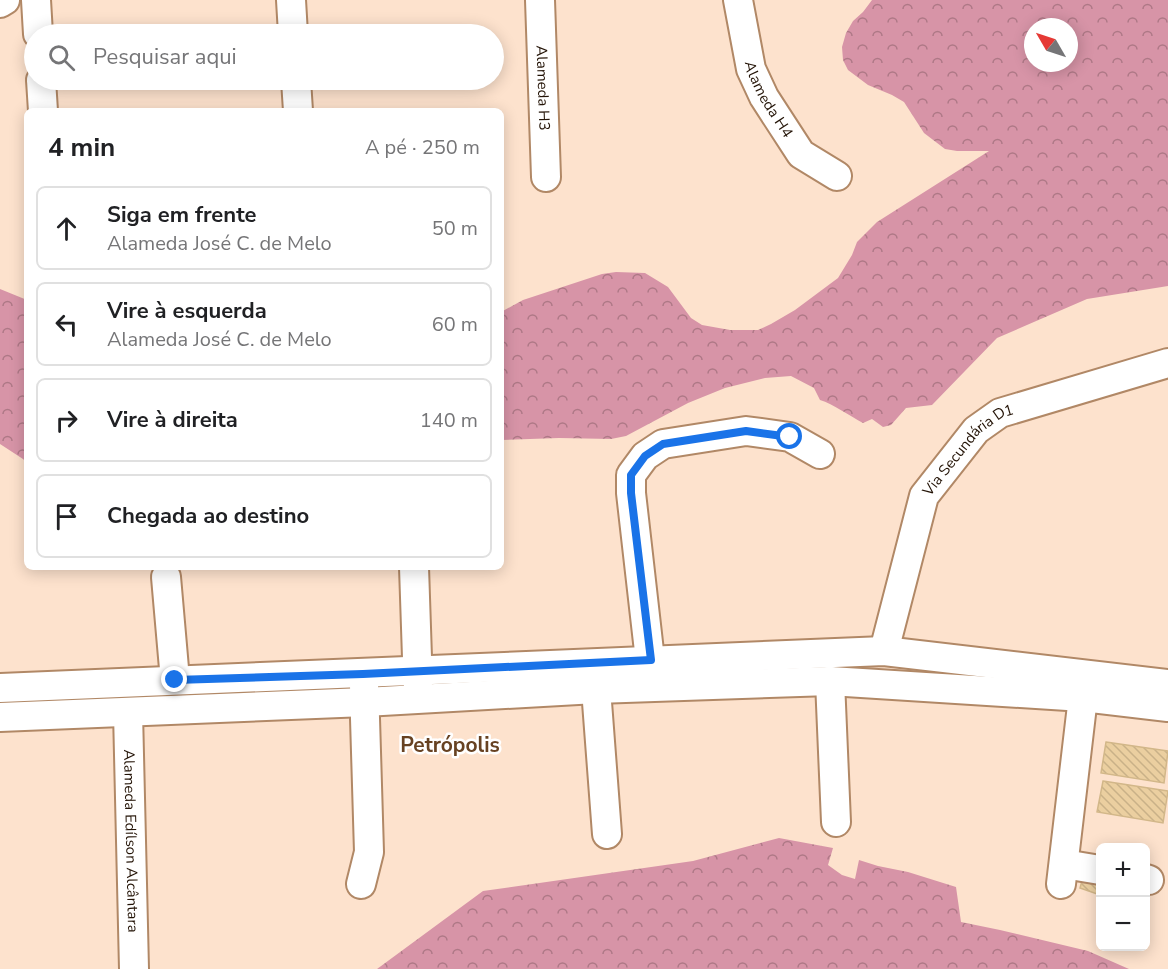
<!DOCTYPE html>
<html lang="pt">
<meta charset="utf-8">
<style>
:root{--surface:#fff;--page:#f2f2f2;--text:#202124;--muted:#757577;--line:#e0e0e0}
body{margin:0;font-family:"Nunito Sans",sans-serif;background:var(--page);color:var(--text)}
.controls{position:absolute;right:18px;bottom:18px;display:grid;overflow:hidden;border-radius:9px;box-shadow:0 3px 15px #0003}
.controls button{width:54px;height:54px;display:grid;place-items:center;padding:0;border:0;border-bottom:2px solid var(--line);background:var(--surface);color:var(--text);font:30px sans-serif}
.compass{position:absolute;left:1024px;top:18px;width:54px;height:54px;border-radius:50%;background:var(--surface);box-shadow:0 3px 15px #0003;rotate:309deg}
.stop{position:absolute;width:18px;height:18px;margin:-14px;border:4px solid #1a73e8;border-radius:50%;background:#fff}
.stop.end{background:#1a73e8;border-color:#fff;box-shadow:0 2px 6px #0008}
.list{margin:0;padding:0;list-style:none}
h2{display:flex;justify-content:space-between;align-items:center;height:78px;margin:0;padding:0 24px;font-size:26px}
h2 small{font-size:20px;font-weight:400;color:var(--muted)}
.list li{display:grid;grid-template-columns:39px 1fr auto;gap:18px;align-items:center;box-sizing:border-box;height:84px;margin:0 12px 12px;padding:0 12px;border:2px solid var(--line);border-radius:9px}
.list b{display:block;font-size:22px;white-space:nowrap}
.list p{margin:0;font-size:20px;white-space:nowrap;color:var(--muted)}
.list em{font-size:20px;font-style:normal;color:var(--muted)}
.icon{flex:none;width:33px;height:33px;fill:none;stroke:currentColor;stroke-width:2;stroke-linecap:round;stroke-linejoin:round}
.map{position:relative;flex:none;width:1168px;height:969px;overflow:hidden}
.search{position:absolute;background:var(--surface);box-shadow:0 3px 15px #0003;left:24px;top:24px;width:480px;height:66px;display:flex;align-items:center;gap:15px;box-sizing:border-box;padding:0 21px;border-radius:33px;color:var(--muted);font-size:22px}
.panel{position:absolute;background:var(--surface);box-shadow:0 3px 15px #0003;left:24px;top:108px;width:480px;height:462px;border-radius:9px}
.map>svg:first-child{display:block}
.forest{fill:url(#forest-crowns);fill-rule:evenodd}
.building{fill:url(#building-back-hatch);stroke:#d2b789;stroke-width:1.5}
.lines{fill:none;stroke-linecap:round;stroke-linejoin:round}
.minor-casing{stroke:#b18866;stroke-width:32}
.minor{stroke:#fff;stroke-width:28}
.route{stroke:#1a73e8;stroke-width:8}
.labels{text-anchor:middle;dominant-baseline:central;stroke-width:5;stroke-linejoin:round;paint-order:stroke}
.street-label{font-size:15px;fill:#231306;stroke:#fff}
.district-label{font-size:21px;font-weight:bold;fill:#674222;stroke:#fff}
</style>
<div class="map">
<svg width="1168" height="969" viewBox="0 0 1168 969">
<defs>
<pattern id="forest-crowns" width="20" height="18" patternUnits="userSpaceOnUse" patternTransform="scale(1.5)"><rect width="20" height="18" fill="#d794a7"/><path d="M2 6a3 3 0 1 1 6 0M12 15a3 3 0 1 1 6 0" fill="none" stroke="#ae7886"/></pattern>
<pattern id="building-back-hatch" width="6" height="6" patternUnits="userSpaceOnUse" patternTransform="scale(1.5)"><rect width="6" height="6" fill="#ebcfa0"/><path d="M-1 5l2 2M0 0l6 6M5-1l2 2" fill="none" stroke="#c9b188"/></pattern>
</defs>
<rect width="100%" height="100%" fill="#fde2cd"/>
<!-- forest -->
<path class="forest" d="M872,0H1168V286L1087,299L997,338L932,405L906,408L891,425L883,427L872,419L863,423C850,416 833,404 820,400L814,388L791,376L765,378L725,388L688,403L626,436L611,439L559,438L501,440V312L523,300L602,274L616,272L645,273L668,287L691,318L702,325L730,330H758L771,324L795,310L838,278L852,255L857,242L877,222L989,151H957L945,149L924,133L904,102L892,95L868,85L848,70L843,60L842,47L846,33L853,21L863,12ZM1033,27H1069V63H1033Z
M0,289L27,300V463L23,459L0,444Z
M779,838L833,848L828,865L842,875L855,879L859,860L878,866L908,872L956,887L961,922L1000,930L1088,951L1129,969H377L483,891L693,861Z"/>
<!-- building -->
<path class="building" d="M1106,742L1168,751L1164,783L1101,773Z
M1103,781L1168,791L1163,823L1097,812Z
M1085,870L1100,875V895L1080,888Z"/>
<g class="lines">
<!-- minor casing -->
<g class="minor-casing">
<g id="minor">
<path d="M36,0L38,34"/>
<path d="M291,0L293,34"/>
<path id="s1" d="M540,0L546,177"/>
<path id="s2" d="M738,0L751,69L764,97L801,154L837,176"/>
<path d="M0,3L5,0"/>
<path d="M41,80L43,111"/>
<path d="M296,80L298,111"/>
<path d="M414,567L418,688"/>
<path d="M166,577L175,680"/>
<path id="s3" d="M884,651L924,496L976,430L1000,413L1168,363"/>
<path d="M650,660L631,493V475L645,456L663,444L746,431L790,437L820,454"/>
<path d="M830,681L836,822"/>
<path d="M0,688L884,651L1168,684"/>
<path d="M596,689L607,834"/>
<path id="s4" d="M128,712L134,969"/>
<path d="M0,717L365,702L596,689L830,681L1083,697L1168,707"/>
<path d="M1064,864L1100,870"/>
<path d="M1146,879L1149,880"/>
<path d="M361,884L369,852L364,685"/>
<path d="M1061,884L1083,697"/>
</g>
</g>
<!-- minor -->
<use href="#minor" class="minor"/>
</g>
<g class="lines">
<!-- route -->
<path class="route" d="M175,680L363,674L651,660L631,493V475L645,456L663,444L746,431L790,437"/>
</g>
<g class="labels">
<!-- street labels -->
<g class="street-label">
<text stroke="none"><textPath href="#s1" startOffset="88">Alameda H3</textPath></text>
<text stroke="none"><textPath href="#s2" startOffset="105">Alameda H4</textPath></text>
<text stroke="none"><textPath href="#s3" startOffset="225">Via Secundária D1</textPath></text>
<text stroke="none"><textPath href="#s4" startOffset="129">Alameda Edílson Alcântara</textPath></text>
</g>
<!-- district labels -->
<g class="district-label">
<text x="450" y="745">Petrópolis</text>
</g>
</g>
</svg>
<div class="controls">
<button>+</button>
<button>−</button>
</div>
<svg class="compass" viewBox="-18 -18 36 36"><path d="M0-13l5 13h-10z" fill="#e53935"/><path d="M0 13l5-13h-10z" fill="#757577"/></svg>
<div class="stop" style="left:790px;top:437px"></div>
<div class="stop end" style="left:175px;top:680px"></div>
<div class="search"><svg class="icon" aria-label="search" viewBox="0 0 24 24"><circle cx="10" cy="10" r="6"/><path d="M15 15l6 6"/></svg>Pesquisar aqui</div>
<section class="panel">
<h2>4 min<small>A pé · 250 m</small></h2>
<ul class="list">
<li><svg class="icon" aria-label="ahead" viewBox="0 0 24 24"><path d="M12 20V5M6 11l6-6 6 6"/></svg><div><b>Siga em frente</b><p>Alameda José C. de Melo</p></div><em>50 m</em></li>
<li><svg class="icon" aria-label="left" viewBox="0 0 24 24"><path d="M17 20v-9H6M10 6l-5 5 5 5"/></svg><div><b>Vire à esquerda</b><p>Alameda José C. de Melo</p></div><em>60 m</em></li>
<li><svg class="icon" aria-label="right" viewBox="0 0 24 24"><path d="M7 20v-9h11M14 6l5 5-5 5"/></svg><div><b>Vire à direita</b></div><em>140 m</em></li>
<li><svg class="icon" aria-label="arrive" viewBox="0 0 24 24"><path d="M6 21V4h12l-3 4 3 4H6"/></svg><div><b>Chegada ao destino</b></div></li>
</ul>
</section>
</div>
